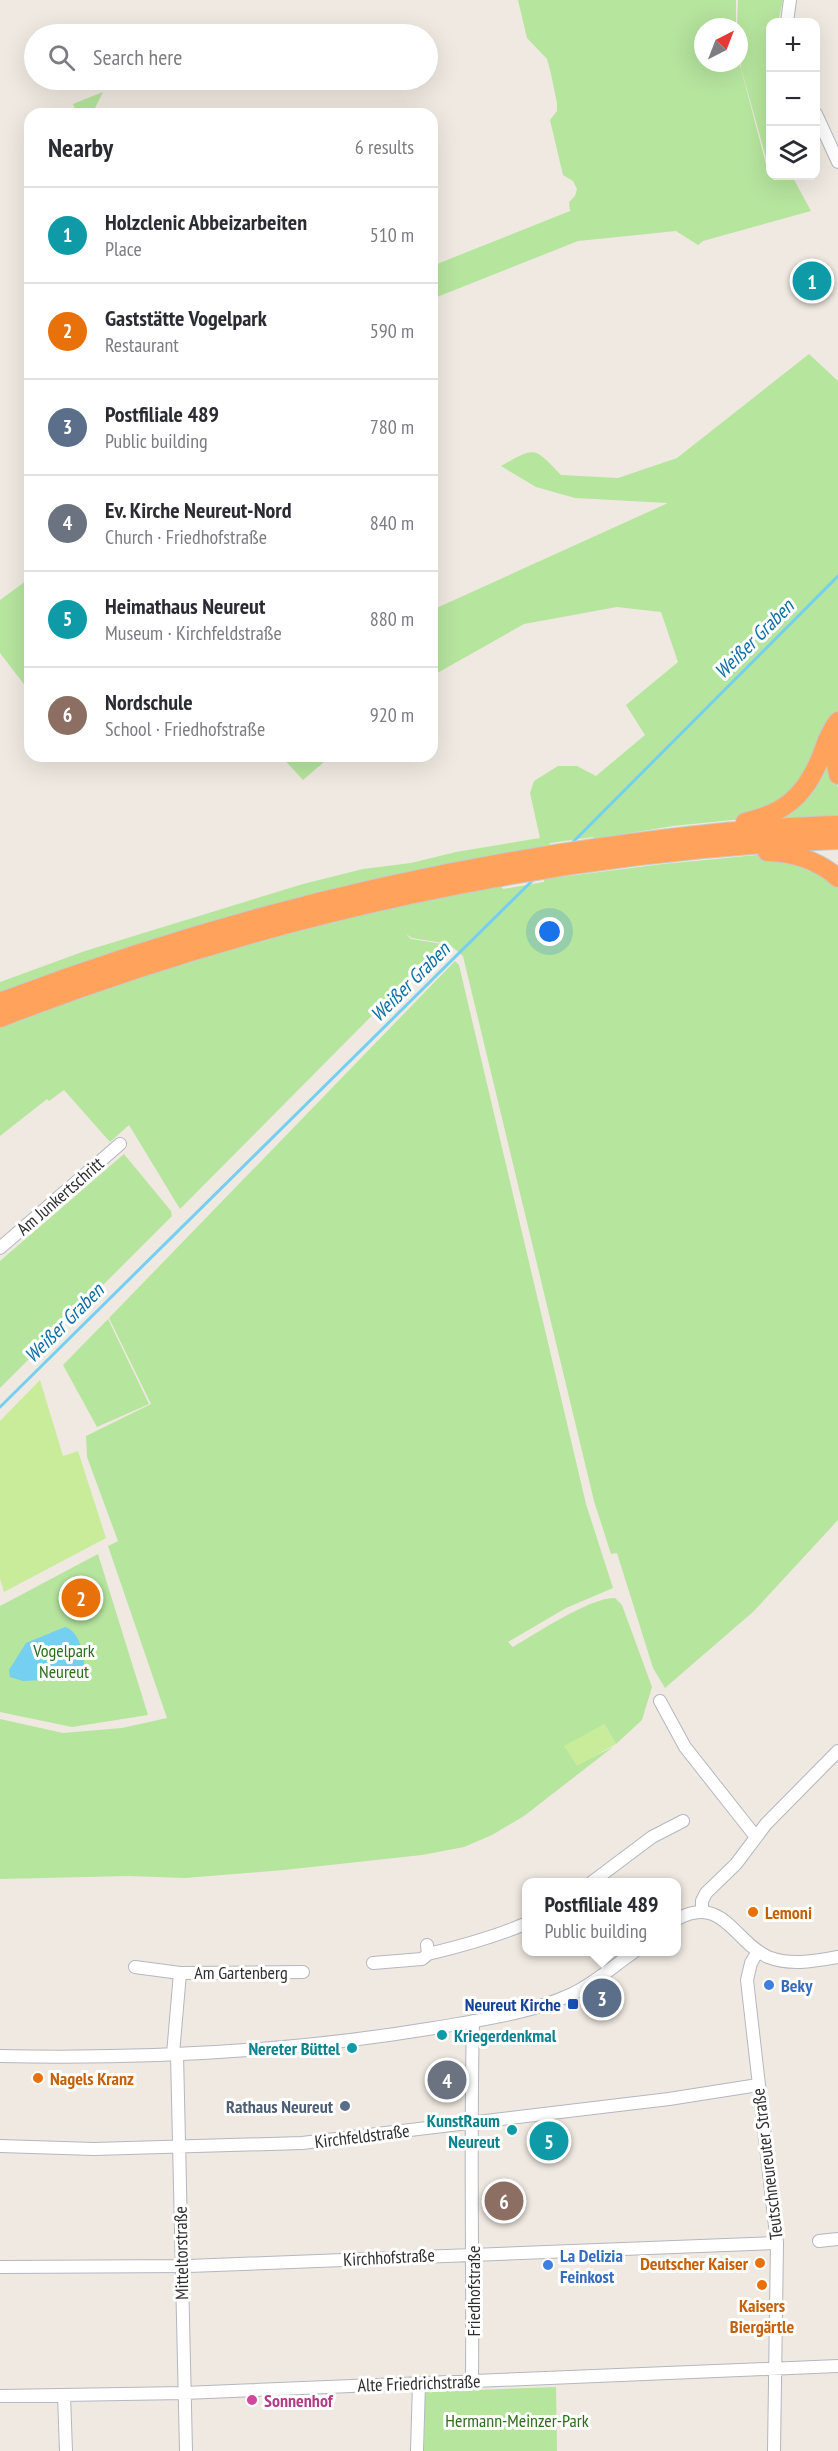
<!DOCTYPE html>
<meta charset="utf-8">
<style>
:root{--surface:#fff;--page:#f2f2f3;--text:#2b2b33;--muted:#7c7c81;--line:#e1e1e2;--accent:#4264fb}
body{margin:0;font-family:"PT Sans Narrow",sans-serif;background:var(--page);color:var(--text)}
.controls{position:absolute;right:18px;top:18px;display:grid;overflow:hidden;border-radius:12px;box-shadow:0 6px 24px #0002}
.controls button{width:54px;height:54px;display:grid;place-items:center;padding:0;border:0;border-bottom:2px solid var(--line);background:var(--surface);color:var(--text);font:30px sans-serif}
.compass{position:absolute;left:694px;top:18px;width:54px;height:54px;border-radius:50%;background:var(--surface);box-shadow:0 6px 24px #0002;rotate:42deg}
.you{position:absolute;left:550px;top:932px;width:21px;height:21px;margin:-15px;border:4px solid #fff;border-radius:50%;background:#1a73e8;box-shadow:0 0 0 9px #1a73e833}
.badge{display:grid;place-items:center;width:39px;height:39px;border-radius:50%;background:var(--accent);color:#fff;font-size:20px;font-weight:700}
.pin{position:absolute;translate:-50% -50%;border:3px solid #fff;box-shadow:0 2px 6px #0006}
.popup{position:absolute;left:522px;top:1878px;width:159px;height:78px;box-sizing:border-box;display:grid;place-content:center;border-radius:12px;background:var(--surface);filter:drop-shadow(0 2px 4px #0005);font-size:20px;white-space:nowrap;color:var(--muted)}
.popup b{font-size:22px;color:var(--text)}
.popup::after{content:'';position:absolute;left:50%;top:100%;margin-left:-12px;border:12px solid transparent;border-top-color:var(--surface)}
.list{margin:0;padding:0;list-style:none}
h2{display:flex;justify-content:space-between;align-items:center;height:78px;margin:0;padding:0 24px;font-size:26px}
h2 small{font-size:20px;font-weight:400;color:var(--muted)}
.list li{display:grid;grid-template-columns:39px 1fr auto;gap:18px;align-items:center;box-sizing:border-box;height:96px;padding:0 24px;border-top:2px solid var(--line)}
.list b{display:block;font-size:22px;white-space:nowrap}
.list p{margin:0;font-size:20px;white-space:nowrap;color:var(--muted)}
.list em{font-size:20px;font-style:normal;color:var(--muted)}
.icon{flex:none;width:33px;height:33px;fill:none;stroke:currentColor;stroke-width:2;stroke-linecap:round;stroke-linejoin:round}
.map{position:relative;flex:none;width:838px;height:2451px;overflow:hidden}
.search{position:absolute;background:var(--surface);box-shadow:0 6px 24px #0002;left:24px;top:24px;width:414px;height:66px;display:flex;align-items:center;gap:15px;box-sizing:border-box;padding:0 21px;border-radius:33px;color:var(--muted);font-size:22px}
.panel{position:absolute;background:var(--surface);box-shadow:0 6px 24px #0002;left:24px;top:108px;width:414px;height:654px;border-radius:18px}
.map>svg:first-child{display:block}
.green{fill:#b6e59e}
.pitch{fill:#c9ec9a}
.water{fill:#75cff0}
.lines{fill:none;stroke-linecap:round;stroke-linejoin:round}
.stream{stroke:#75cff0;stroke-width:3}
.minor-casing{stroke:#b4b7c1;stroke-width:14}
.highway-casing{stroke:#c9c9c9;stroke-width:20}
.minor{stroke:#fff;stroke-width:12}
.highway{stroke:#ffa35c;stroke-width:18}
.food-dot{fill:#e8710a;stroke:#fff;stroke-width:2}
.shop-dot{fill:#3f7fe0;stroke:#fff;stroke-width:2}
.transit-dot{fill:#1a4fb4;stroke:#fff;stroke-width:2}
.culture-dot{fill:#0f9aa8;stroke:#fff;stroke-width:2}
.service-dot{fill:#5c6f8a;stroke:#fff;stroke-width:2}
.hotel-dot{fill:#d1479c;stroke:#fff;stroke-width:2}
.labels{text-anchor:middle;dominant-baseline:central;stroke-width:6;stroke-linejoin:round;paint-order:stroke}
.street-label{font-size:18px;fill:#2e2e2e;stroke:#fff}
.park-label{font-size:18px;fill:#2c6e1b;stroke:#fff}
.food-label{font-size:18px;font-weight:bold;fill:#c56008;stroke:#fff;text-anchor:start}
.shop-label{font-size:18px;font-weight:bold;fill:#366cbe;stroke:#fff;text-anchor:start}
.transit-label{font-size:18px;font-weight:bold;fill:#164399;stroke:#fff;text-anchor:end}
.culture-label{font-size:18px;font-weight:bold;fill:#0d838f;stroke:#fff;text-anchor:end}
.service-label{font-size:18px;font-weight:bold;fill:#4e5e75;stroke:#fff;text-anchor:end}
.hotel-label{font-size:18px;font-weight:bold;fill:#b23c85;stroke:#fff;text-anchor:start}
.water-label{font-size:20px;font-style:italic;fill:#0d6fa3;stroke:#fff}
</style>
<div class="map">
<svg width="838" height="2451" viewBox="0 0 838 2451">
<rect width="100%" height="100%" fill="#efe9e1"/>
<!-- green -->
<path class="green" d="M518,0H736V27H703V63L739,61L769,176H792L811,211L703,241L698,245L676,231L578,241L432,299V266L570,211L569,202L575,196L577,189L573,181L563,175L550,120L557,111V103L551,74L547,59L527,38Z
M738,0H783L778,22H770V172L741,68L739,27H737Z
M103,92L92,114H77L73,104Z
M809,354L838,381V716L798,790L742,819L673,826L594,839L593,837L550,843L549,846C362,878 178,925 0,993V982L85,951L303,884L363,869L411,863L456,852L540,838L530,793L534,781L558,766H577L596,776L645,735L626,705L678,662L661,612L617,607L524,624L432,676V610L668,503L575,498L536,487L501,466C536,447 533,446 561,475L618,478L677,458Z
M30,578V692L0,653V600Z
M827,751L838,788V816L776,819Z
M281,756H331L303,780Z
M757,855L784,857L838,883V1520L754,1611L665,1688L653,1668L617,1553L611,1554L594,1501L463,956L449,944L412,938L406,934L411,939L443,944L180,1209L129,1125L110,1142L64,1090L49,1101L47,1099L0,1136V1027C163,966 329,917 501,886L503,889L544,882V879L663,864Z
M455,961L459,965L586,1504L613,1588L566,1608L508,1642L513,1647C535,1634 591,1597 615,1598L622,1605L652,1687L642,1720L616,1744L604,1724L577,1765L613,1747L524,1816L492,1835L464,1847L422,1855L284,1870L185,1878L129,1876L0,1879V1719L63,1733L122,1728L167,1718L108,1546L118,1541L87,1457L86,1436L151,1404L109,1318Z
M124,1154L171,1211L172,1216L0,1388V1261Z
M108,1319L149,1404L97,1427L63,1365Z
M98,1554L148,1715L72,1727L0,1712V1606Z
M556,2387L557,2451H424L425,2392Z"/>
<!-- pitch -->
<path class="pitch" d="M40,1380L63,1456L78,1451L106,1538L4,1592L0,1579V1421Z
M604,1724L616,1744L577,1766L564,1746Z"/>
<!-- water -->
<path class="water" d="M65,1627C81,1631 88,1665 82,1678L23,1681L10,1677L9,1670L26,1643Z"/>
<g class="lines">
<!-- stream -->
<path class="stream" d="M571,844L838,576
M0,1407L534,879"/>
<!-- minor casing -->
<g class="minor-casing">
<path id="minor" d="M787,22L790,0
M816,114L838,162
M0,1248L120,1144
M660,1701L685,1747L756,1837
M592,1882L652,1837L683,1821
M702,1912V1901L706,1893L736,1864L766,1824L838,1751
M677,1919C723,1894 734,1942 768,1957C791,1966 815,1961 838,1957
M427,1945L428,1954C462,1946 495,1937 527,1923
M758,1951L751,1963L747,1980L777,2243L774,2451
M373,1963L422,1959L428,1954
M135,1967L180,1973L173,2054
M180,1973L303,1972
M177,2054L186,2451
M0,2056C145,2059 290,2052 434,2028C479,2020 528,2014 570,1995C593,1985 613,1966 634,1952
M0,2146L94,2149L302,2143L669,2099L758,2085
M819,2241L838,2239
M0,2267L189,2266L777,2243
M472,2381C473,2261 470,2141 473,2021
M0,2396L184,2393L838,2366
M64,2396L66,2451
M417,2451L419,2383"/>
</g>
<!-- highway casing -->
<g class="highway-casing">
<path id="highway" d="M838,746L836,764L838,775
M745,822C784,813 804,797 820,759C825,746 829,732 838,721
M767,852C793,852 819,861 838,878
M0,1002C192,929 391,877 595,848C675,836 757,827 838,825
M0,1018C266,915 552,851 838,840"/>
</g>
<!-- minor -->
<use href="#minor" class="minor"/>
<!-- highway -->
<use href="#highway" class="highway"/>
</g>
<!-- markers -->
<g class="food-dot">
<circle cx="753" cy="1912" r="6"/>
<circle cx="38" cy="2078" r="6"/>
<circle cx="760" cy="2263" r="6"/>
<circle cx="762" cy="2285" r="6"/>
</g>
<g class="shop-dot">
<circle cx="769" cy="1985" r="6"/>
<circle cx="548" cy="2265" r="6"/>
</g>
<rect class="transit-dot" x="567" y="1998" width="12" height="12" rx="3"/>
<g class="culture-dot">
<circle cx="442" cy="2035" r="6"/>
<circle cx="352" cy="2048" r="6"/>
<circle cx="512" cy="2130" r="6"/>
</g>
<circle class="service-dot" cx="345" cy="2106" r="6"/>
<circle class="hotel-dot" cx="252" cy="2400" r="6"/>
<g class="labels">
<!-- street labels -->
<g class="street-label">
<text transform="translate(60 1196) rotate(-41)">Am Junkertschritt</text>
<text x="241" y="1972">Am Gartenberg</text>
<text transform="translate(362 2136) rotate(-7)">Kirchfeldstraße</text>
<text transform="translate(767 2164) rotate(-97)">Teutschneureuter Straße</text>
<text transform="translate(181 2253) rotate(-91)">Mitteltorstraße</text>
<text transform="translate(389 2257) rotate(-3)">Kirchhofstraße</text>
<text transform="translate(473 2291) rotate(-90)">Friedhofstraße</text>
<text transform="translate(419 2383) rotate(-2)">Alte Friedrichstraße</text>
</g>
<!-- park labels -->
<g class="park-label">
<text x="64" y="1650">Vogelpark<tspan x="64" dy="21">Neureut</tspan></text>
<text x="517" y="2420">Hermann-Meinzer-Park</text>
</g>
<!-- food labels -->
<g class="food-label">
<text x="765" y="1912">Lemoni</text>
<text x="50" y="2078">Nagels Kranz</text>
<text x="748" y="2263" text-anchor="end">Deutscher Kaiser</text>
<text x="762" y="2305" text-anchor="middle">Kaisers<tspan x="762" dy="21">Biergärtle</tspan></text>
</g>
<!-- shop labels -->
<g class="shop-label">
<text x="781" y="1985">Beky</text>
<text x="560" y="2255">La Delizia<tspan x="560" dy="21">Feinkost</tspan></text>
</g>
<!-- transit labels -->
<g class="transit-label">
<text x="561" y="2004">Neureut Kirche</text>
</g>
<!-- culture labels -->
<g class="culture-label">
<text x="454" y="2035" text-anchor="start">Kriegerdenkmal</text>
<text x="340" y="2048">Nereter Büttel</text>
<text x="500" y="2120">KunstRaum<tspan x="500" dy="21">Neureut</tspan></text>
</g>
<!-- service labels -->
<g class="service-label">
<text x="333" y="2106">Rathaus Neureut</text>
</g>
<!-- hotel labels -->
<g class="hotel-label">
<text x="264" y="2400">Sonnenhof</text>
</g>
<!-- water labels -->
<g class="water-label">
<text transform="translate(754 639) rotate(-45)">Weißer Graben</text>
<text transform="translate(410 982) rotate(-45)">Weißer Graben</text>
<text transform="translate(64 1323) rotate(-45)">Weißer Graben</text>
</g>
</g>
</svg>
<div class="controls">
<button>+</button>
<button>−</button>
<button><svg class="icon" aria-label="layers" viewBox="0 0 24 24"><path d="M12 4l9 5-9 5-9-5zM3 14l9 5 9-5"/></svg></button>
</div>
<svg class="compass" viewBox="-18 -18 36 36"><path d="M0-13l5 13h-10z" fill="#e53935"/><path d="M0 13l5-13h-10z" fill="#7c7c81"/></svg>
<div class="you"></div>
<div class="pin badge" style="left:812px;top:281px;background:#0f9aa8">1</div>
<div class="pin badge" style="left:81px;top:1598px;background:#e8710a">2</div>
<div class="pin badge" style="left:602px;top:1998px;background:#5c6f8a">3</div>
<div class="popup"><b>Postfiliale 489</b>Public building</div>
<div class="pin badge" style="left:447px;top:2080px;background:#6b7280">4</div>
<div class="pin badge" style="left:549px;top:2141px;background:#0f9aa8">5</div>
<div class="pin badge" style="left:504px;top:2201px;background:#8d6e63">6</div>
<div class="search"><svg class="icon" aria-label="search" viewBox="0 0 24 24"><circle cx="10" cy="10" r="6"/><path d="M15 15l6 6"/></svg>Search here</div>
<section class="panel">
<h2>Nearby<small>6 results</small></h2>
<ul class="list">
<li><span class="badge" style="background:#0f9aa8">1</span><div><b>Holzclenic Abbeizarbeiten</b><p>Place</p></div><em>510 m</em></li>
<li><span class="badge" style="background:#e8710a">2</span><div><b>Gaststätte Vogelpark</b><p>Restaurant</p></div><em>590 m</em></li>
<li><span class="badge" style="background:#5c6f8a">3</span><div><b>Postfiliale 489</b><p>Public building</p></div><em>780 m</em></li>
<li><span class="badge" style="background:#6b7280">4</span><div><b>Ev. Kirche Neureut-Nord</b><p>Church · Friedhofstraße</p></div><em>840 m</em></li>
<li><span class="badge" style="background:#0f9aa8">5</span><div><b>Heimathaus Neureut</b><p>Museum · Kirchfeldstraße</p></div><em>880 m</em></li>
<li><span class="badge" style="background:#8d6e63">6</span><div><b>Nordschule</b><p>School · Friedhofstraße</p></div><em>920 m</em></li>
</ul>
</section>
</div>
